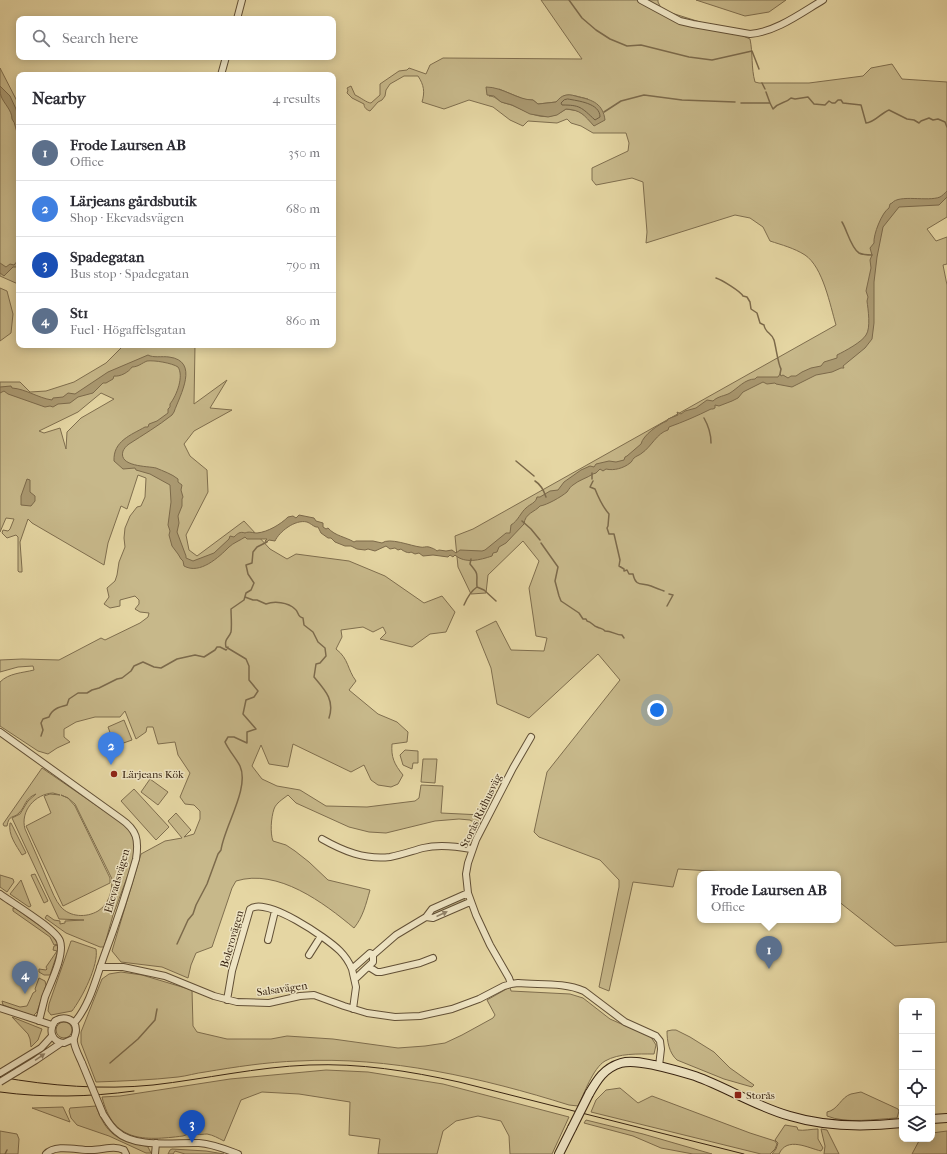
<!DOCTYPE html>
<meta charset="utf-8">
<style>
:root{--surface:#fff;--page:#f2f2f3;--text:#2b2b33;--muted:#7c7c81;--line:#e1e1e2;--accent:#8f2418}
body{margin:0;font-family:"IM FELL French Canon",serif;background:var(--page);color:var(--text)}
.controls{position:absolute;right:12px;bottom:12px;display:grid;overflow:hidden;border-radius:8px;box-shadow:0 2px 10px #0003}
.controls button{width:36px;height:36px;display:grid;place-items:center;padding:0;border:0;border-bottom:1px solid var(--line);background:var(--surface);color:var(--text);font:20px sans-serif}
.you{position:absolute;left:657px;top:710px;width:14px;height:14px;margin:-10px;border:3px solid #fff;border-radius:50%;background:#1a73e8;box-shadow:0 0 0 6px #1a73e833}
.badge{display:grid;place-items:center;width:26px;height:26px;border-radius:50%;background:var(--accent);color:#fff;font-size:13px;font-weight:700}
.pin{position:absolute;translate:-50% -33px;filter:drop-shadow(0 1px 2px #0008)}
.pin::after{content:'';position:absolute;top:21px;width:14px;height:12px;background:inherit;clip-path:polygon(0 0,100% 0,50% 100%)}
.popup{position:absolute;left:697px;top:871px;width:144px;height:52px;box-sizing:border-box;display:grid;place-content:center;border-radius:8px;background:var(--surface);filter:drop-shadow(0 1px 3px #0005);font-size:13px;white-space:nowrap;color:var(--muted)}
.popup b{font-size:15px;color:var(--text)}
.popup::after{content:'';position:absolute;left:50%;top:100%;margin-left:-8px;border:8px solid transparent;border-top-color:var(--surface)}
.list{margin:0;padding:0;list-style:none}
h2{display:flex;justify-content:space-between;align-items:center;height:52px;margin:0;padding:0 16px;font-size:17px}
h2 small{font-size:13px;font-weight:400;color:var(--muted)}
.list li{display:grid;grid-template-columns:26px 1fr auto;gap:12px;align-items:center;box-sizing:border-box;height:56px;padding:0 16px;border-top:1px solid var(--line)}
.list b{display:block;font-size:15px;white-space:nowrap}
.list p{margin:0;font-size:13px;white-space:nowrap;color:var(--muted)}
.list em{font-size:13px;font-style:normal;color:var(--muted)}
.icon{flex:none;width:22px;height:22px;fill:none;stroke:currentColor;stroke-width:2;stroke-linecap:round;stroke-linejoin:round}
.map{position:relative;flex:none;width:947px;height:1154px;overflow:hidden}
.search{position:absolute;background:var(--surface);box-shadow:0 2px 10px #0003;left:16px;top:16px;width:320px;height:44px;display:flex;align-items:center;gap:10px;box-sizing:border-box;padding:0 14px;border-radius:8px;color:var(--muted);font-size:15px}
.panel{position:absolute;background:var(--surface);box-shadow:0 2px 10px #0003;left:16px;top:72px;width:320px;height:276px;border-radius:8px}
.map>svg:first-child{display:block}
.green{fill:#c7b88a;stroke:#7f6e4e;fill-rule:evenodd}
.water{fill:#aa9971;stroke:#7c6a4b}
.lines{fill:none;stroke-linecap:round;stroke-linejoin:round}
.shore{stroke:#705e41;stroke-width:1}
.stream{stroke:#7c6a4b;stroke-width:1.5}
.street-casing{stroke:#625036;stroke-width:8}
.secondary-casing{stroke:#372311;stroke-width:10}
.street{stroke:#eee4c3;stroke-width:6}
.secondary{stroke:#eee4c3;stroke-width:8}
.tram{stroke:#372311;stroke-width:1}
.street-bridge-casing{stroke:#625036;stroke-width:8;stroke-linecap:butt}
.secondary-bridge-casing{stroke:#372311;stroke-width:10;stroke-linecap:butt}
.street-bridge{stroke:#eee4c3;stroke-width:6}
.secondary-bridge{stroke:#eee4c3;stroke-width:8}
.oneway{fill:#92846a}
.poi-dot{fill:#8f2418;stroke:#eee4c3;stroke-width:1.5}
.labels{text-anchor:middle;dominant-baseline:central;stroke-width:3;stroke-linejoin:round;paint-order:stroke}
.poi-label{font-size:11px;fill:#372311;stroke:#eee4c3;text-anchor:start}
.street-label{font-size:11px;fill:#372311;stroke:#eee4c3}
</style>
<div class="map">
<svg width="947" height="1154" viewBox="0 0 947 1154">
<rect width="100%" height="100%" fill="#e5d6a3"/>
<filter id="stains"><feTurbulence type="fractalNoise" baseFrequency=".005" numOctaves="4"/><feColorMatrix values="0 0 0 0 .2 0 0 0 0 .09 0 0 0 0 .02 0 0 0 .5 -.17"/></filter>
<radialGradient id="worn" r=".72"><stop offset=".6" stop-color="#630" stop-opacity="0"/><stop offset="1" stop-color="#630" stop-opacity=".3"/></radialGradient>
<!-- green -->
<path class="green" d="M541,0H658V2L662,10L741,35L750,39C753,53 751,68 755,82L759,83H809L863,76L871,68L892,64L902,79L947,82V217L927,229L936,241L947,237V264L943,265L947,285V942L895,946L838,901V874H759L678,869L673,887L633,882L609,991L599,987L619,887V880L600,860L539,837L534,832L547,772L620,680L598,654L529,718L497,704L491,668L476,631L496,621L511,650L544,651L547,638L536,636L529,588L539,561L523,541L488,575L486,593L471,594L458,567L455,536L473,529L836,325C830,305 823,267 805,255C794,248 782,245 770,241L763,227L750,218L735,215L646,243L647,232L643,182L632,178L596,185L592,180V168L628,151L629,143L626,133H593L581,126L571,123L567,119L557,123L528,121L523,126L510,120L493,107L469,100L444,109L422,102C425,92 424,85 418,76H404L390,84L386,90L385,96L382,100L378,102L370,111C367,110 364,108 364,104L352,98L347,93L348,90L347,88L351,86L355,95C360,97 367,103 371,103L380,95V84L399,71L407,70L409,68L426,74L430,65L443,58L582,59ZM499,89L526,100H533L538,104L556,102C566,91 574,96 588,99L586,116L579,111L566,109C546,123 534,115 514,106C510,104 506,104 502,102C497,100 495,96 489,96Z
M696,0H786L769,12L745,16Z
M0,68L19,105V283L18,284L0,276Z
M0,288L7,291L13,314L11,333L0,341Z
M122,345H195L194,404L227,380L210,408L232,410L194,431L184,444L190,456L207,470L208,492L186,535L189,550L197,556L244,521L270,549L287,559L296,554L349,561L385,576L424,603L442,596L455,612L446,632L430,634L412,647L380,639L386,633L383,627L373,632L363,627L341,630L342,637L336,649C349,659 347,669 356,681L349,690L378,714L397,722L408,732L407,742L392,744C391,757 394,764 403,775L398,784L391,787L378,785L371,780L364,765L351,772L293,744L288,767L269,764L261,745L252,766L262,779L277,786L300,790L326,806L367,807L415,801L419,798L421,785L443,786L441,813L482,815L477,824L470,820L459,819L435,821L386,833L369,832L349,827L296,803L288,795C283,799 276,803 274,809C271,818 270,833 273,841L286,845L295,851L309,862L328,880L370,890C366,904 363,917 354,928C324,903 278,868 236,881L232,888L212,947L196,953L191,965L188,978L162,967L121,962L112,951L141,854L165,841L182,838L168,821L176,813L191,830L184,837L194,834L200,819V811L194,805L185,804L180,797L190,773L178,755L175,742L158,744L153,727H147L146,732L136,739L125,711L120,717H95L76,722L64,729V737L70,742L57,748L48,754L38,751L0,726V682C9,673 22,673 34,670L33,666L18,667L0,672V660L22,659L59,660L101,638L105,640L140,623L148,617L149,613L140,612L135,609L139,604V600L135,596L120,600V606L110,608L104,604L109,597L107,588L115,581L117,575L119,562L125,547L124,538L125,528L130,516L137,507L141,506L145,497L146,478L138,475L127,509L121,506L108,543L104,565L32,523L28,519L20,542L22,569V572H19L18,571V537L16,535L7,538L2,533L3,530L8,531L10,529L14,519L6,518L0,532V382H20L30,392L46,391L74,382L106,363L121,348ZM101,393L114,399L81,418L67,432L66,449L60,428L44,433L39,431L78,412Z
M124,720L132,740L115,746L108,727Z
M405,750L418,751V763H413L412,769L403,765L400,755Z
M423,759H437L435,783L421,782Z
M42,768L103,810L104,809L127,826L134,838L135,856L113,915L104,947H100L66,933L45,918L47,915L54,920L60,921V924L65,923V921L84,920L59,919L12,818L20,814L28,801L36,794C24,799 26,806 19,813C13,819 9,814 7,826H4L3,824ZM53,793L60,795L50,794L44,796L51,813L26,826L63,906L110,883V878L75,806L68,798L61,795L68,798L75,804L112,879C112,892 109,904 98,911C86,918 70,917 61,907C55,900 52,891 48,882C41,865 33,847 25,829C20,811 35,794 53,793Z
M150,779L168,792L158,805L141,792Z
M134,789L169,827L156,840L121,801Z
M10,823H11L26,853L22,855C16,845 8,835 10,823Z
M35,874L48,901L44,903L31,875Z
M0,875L10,878L13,879L14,882L7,892L0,887Z
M21,880L31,906L29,907L10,894Z
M464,898L466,901L432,917L431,912Z
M13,908H15L51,934L58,944L54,945L50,937L13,911Z
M71,941H73L96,949C99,965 82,998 72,1011L51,1015L48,1011L49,1004Z
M58,945V951L50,975H44L39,972V969L46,970L47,969L46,967L57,951L53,950L54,946Z
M121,972L142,975L192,990L193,1026L197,1032L227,1039H271L287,1036L333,1039L398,1048L425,1046L445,1043L462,1035L493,1018L495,1015L487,1000L510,987L511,991L570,994L583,998L610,1019L651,1037L656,1045L654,1054C638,1054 619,1053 605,1061C593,1068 584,1094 578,1106L569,1105C483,1078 388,1056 298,1061C267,1062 235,1067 205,1072C196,1073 187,1076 178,1077C151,1080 124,1081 96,1082L81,1043V1032L102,979L109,974Z
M39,978L45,981L46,985L37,1012L33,1016L3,1005L2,1001L20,1007L27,1006L33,993L36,991L35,989Z
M12,1017L42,1029L38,1040L31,1047L30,1039L28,1034Z
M56 1030a8 8 0 1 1 16 0a8 8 0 1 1-16 0Z
M672,1030H676L690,1037L714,1052L730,1068L754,1085L752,1087L724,1079L677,1060C669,1053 667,1041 667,1031Z
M326,1070L368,1072L443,1084L569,1117L552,1154H510L509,1136L501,1121L478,1116L456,1121L443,1131L437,1154H378L380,1139L349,1135L350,1102L299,1094L262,1092L241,1100L224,1141C218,1138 213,1135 207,1134C204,1134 200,1135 197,1134C197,1134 192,1133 191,1133C188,1134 186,1135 183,1136C143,1141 113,1142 102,1097L120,1096L230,1079Z
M620,1088L638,1103L652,1096L750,1133L775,1141L777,1144L775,1149L770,1154H761L591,1112L596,1100L606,1090Z
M861,1092L898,1109L899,1111L897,1118C876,1119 846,1124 827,1116V1112C838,1110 841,1097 851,1094C854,1093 858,1093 861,1092Z
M96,1106C106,1134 117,1141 146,1146L148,1147L151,1153H146L109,1136L77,1125L71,1118L69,1111L70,1108Z
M63,1107L70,1122L32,1108Z
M586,1120L643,1134L712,1154H693L661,1148L633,1136L584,1123Z
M785,1125L797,1127L798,1130C803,1131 812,1129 818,1129V1139L823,1148L821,1151C808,1148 787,1136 779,1154H772L776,1149L778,1143L775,1140Z
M821,1129L827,1130L839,1154H824L825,1146Z
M0,1131L17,1134L19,1139L18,1154H0Z
M947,1131V1154H912L920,1139H932V1133Z
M172,1149L206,1151L224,1154H185L175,1151L173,1154H168L170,1150Z"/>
<!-- water -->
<path class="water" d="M0,86L10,96L16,109L19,120V136C15,131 16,123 12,119C12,110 4,104 1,96C0,93 0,89 0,86Z
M486,87C503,87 517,100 533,100L538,104L556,102C559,99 561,96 566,95C570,94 575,96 579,97C593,100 603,104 605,120L594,126C584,115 581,110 566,109L557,115L548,117L530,114L512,105L501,102L494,96L487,95Z
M947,191V197L939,205L899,207L883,227L877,257L874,282V323L872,339L865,348L843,366L844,368H841L832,372L816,375L792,387L776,384L775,383L767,384L763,382L743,392L738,398L732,401L719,406L715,405V408L713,409H711C697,416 683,422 669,427L668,430C657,433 651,447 642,453C640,455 636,456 634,458C632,460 632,462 630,463C624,468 614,471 606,469L603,471L600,469L596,473L593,474C587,478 579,480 573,485C571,486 569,489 567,492C561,497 547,505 540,506C535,512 525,513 524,524L506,543L499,547L497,552L493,553L492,556C480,560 465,564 455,555L453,557L450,555L448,557L433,555L423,556L419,553L415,554L411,552C409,554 403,551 401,549L398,550L395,548L390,549L386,546L375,551L368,549L365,550L357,549L351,546H345L335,542L331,538H328L321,533L318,527H316C313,526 310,523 307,522C295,519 279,532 275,541L269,540L266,543L265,541L267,539H247L245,537C241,540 233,543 229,547C219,557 200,575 184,566L183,561L181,559L178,554L172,546L169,535L170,531L168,525L171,502L170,485L150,474L136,470L135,468L123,469L114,461C113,441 131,435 145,427H148L149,424L157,421L168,413V409L170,407V404C177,395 184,376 178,367C172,363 154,360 147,361C142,363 138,367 132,367C129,372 120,377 114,376L113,379L106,383H103L93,393L78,397L70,403L58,404L53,407L50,406L45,407L8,394L4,391L0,393V387L11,386L12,388C26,389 38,398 52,400L53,398L63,397L68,393L75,394L108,372L148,355C153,358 162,356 169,357C200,361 180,395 174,412L172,415C158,426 143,435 129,444C126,446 124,449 123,451C118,467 148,466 156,468C163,471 172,474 178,479V482L182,485L181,490L183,497L182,499V506L178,516L179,523L177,532L186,556V558L193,561L214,553L229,539L230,536L234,537C237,534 240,531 245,533C249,531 253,533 257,533C268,532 281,524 288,517L293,516L296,518L299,515L314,518L316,521L323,523V527L326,529L328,528C335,536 346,537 354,542L356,541H373L382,543C389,537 411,546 420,547C423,548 426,546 429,547C432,548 435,549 437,551L439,550L446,551L452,550L456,553L460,550L482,551L485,550L506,533H510L511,525C518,521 521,512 526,508C530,504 536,503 537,497H540L550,491L558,490L564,482L581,470L590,466L594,467L596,464L609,461L616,462L624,460L625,457L627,456L641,444C643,435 659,424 667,421L668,419L678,415L677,412L681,414L685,411L696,408L707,400L713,401C718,396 725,396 730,393C738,388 745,379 755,379L757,377H778L780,374L781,376L783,375L788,378L791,376H796L802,372L811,368L821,366L824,362L837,358V355C845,351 862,342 866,335C871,328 868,309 867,301L868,297L866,291L871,268L870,260L872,255L870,248L874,243C873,235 882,212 889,208L890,204L892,203C899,194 928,202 940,197C942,196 945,193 947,191Z
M19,259V267H13L4,276L0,273V263L6,267L10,264L14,265Z
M27,479L30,480V492L35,496V501L31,506L21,505V496Z"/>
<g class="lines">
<!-- shore -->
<path class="shore" d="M568,99C578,101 600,103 600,117L595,120C581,107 580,105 562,105L561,103L564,100Z"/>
<!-- stream -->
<path class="stream" d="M569,0L582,18L596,30L610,39L627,46L641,45L689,57L712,60L752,51L759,69
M762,83L765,89
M766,92L770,103
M741,103H770L773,109C780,101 785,104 791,98L795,99L808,97L814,104L825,105L829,101L832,103H835L838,100H841L843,103L861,105L866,123C874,123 881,113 889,110L907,119L914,120L919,123L921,121L929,118L933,120L938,119L945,122L947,127
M604,112L621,101L644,95L682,100L735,102
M842,222C847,230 851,248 859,253C863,255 869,255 872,255
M716,278C722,280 740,291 743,296L747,297L750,302L751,309L757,313L760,323L764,325C765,333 772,333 774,340C776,347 778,364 781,369L780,374
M704,418C708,425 711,434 711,443
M516,461L534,476
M592,473V479
M535,481C540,484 544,491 546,497
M593,481L590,487L595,489C599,499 602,506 609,514L608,526L607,528L609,534H614L620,560L619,566L624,569V571L627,570L629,574H633C636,588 642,582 651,586C655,588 659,589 664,591
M522,521L531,529L540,540
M541,543L558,567L555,581L559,596L561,601L579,613L583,619H586L587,621C592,622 593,626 597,627C601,629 603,628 605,631C612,631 616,635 622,635L624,638
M471,559L470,564C480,576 476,573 477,587
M477,587L484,590L496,601
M245,597L253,600H257L266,604C274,601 288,602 295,609C299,612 297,617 303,618L304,625L313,632L318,642L325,648L326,656L320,663L316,664L314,677C325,690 335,700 329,718
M464,605C467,598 471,591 477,587
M667,606L673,595L669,594
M41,736L43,730L41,723L43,719L49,717C52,709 59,707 67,705L69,699L78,693H87L92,690L99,688L117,679L122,678L131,671L134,666L143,662L154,667L161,668L177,659L195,655L204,657L215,650L217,647H220L226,650L228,647
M177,944L188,920L193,914L196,905L207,884L218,854L221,850C224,827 250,788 240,766C236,758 229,751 225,742L228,737H234L247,743V732L256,729L243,714L246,700L254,697L258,691L249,680V666L246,659L226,647C224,639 229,638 231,632C232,625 231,616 231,609L244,600L246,593L251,590L254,583L248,574L246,565L252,563L253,552L257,547L267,542
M110,1063L138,1039L155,1020L157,1009
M5,1154L7,1150"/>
<!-- street casing -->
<g class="street-casing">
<path id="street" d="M641,0L680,21L693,24L750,34C776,32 801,13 823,0
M237,19L242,0
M221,75L226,57
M0,732L121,819C137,830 139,840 136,859C127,891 116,924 104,956C96,978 90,1005 74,1023
M531,737L513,768L476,840L468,863L466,874L468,893L476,915L490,945L509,978L511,984L518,983C539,985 564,982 584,991L625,1022L656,1036L660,1041L661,1049L659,1066
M322,839C343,851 365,860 390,857C401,855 412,851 423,848C439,844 455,846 471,849
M468,893L432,909L426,917L433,918L470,902
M0,894C12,903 56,929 60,941C65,955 50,984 45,997C43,1005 41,1013 39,1021
M268,940L275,911
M309,955L321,936
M100,967H123L165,976L214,996L237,1002L269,1003L300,996L314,995L344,1006L367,1013L395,1017L420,1016L452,1009L479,999L504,986L511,984
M369,967L377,972H381L420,963L433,958
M355,979L373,962V955
M227,1000L232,971L250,909C266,896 327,938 340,951C345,956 349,962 352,969
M0,1008L52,1025
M353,1009L356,987L352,969L370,953L373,955L396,935L426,917
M73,1039L64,1043C52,1042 48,1031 55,1021C63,1016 76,1018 76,1030C76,1035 73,1037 74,1042C75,1049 79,1056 82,1063
M18,1071L36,1060L61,1043
M0,1073L41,1048L52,1036
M103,1114C107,1120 110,1126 116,1131C135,1149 175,1142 199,1143C213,1144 225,1149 238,1154
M46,1154C56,1143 80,1151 92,1150C104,1150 113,1145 124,1150L126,1154
M155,1154L156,1143"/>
</g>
<!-- secondary casing -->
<g class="secondary-casing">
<path id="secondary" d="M589,1094C597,1080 604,1068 621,1063C631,1060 644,1063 654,1065C668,1068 682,1072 695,1076C728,1088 757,1107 790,1116C826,1127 865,1127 902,1123
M932,1119L947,1118
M559,1154L572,1128"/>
</g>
<!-- street -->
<use href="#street" class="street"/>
<!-- secondary -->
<use href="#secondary" class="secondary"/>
<!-- tram -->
<path class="tram" d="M0,1077C50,1086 103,1090 153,1085C205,1079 257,1067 309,1065C360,1063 409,1071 459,1082L744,1154
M0,1092C44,1098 90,1097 134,1091"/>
<!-- street-bridge casing -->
<g class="street-bridge-casing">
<path id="street-bridge" d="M82,1063L103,1114
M0,1082L18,1071"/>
</g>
<!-- secondary-bridge casing -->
<g class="secondary-bridge-casing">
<path id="secondary-bridge" d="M572,1128L589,1094"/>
</g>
<!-- street-bridge -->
<use href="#street-bridge" class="street-bridge"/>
<!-- secondary-bridge -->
<use href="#secondary-bridge" class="secondary-bridge"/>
</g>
<!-- one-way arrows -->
<defs><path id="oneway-solid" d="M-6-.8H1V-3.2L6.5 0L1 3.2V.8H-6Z"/></defs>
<g class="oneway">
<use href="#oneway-solid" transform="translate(442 914) rotate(-24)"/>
<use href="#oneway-solid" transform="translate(40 1057) rotate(-34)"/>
</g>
<!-- markers -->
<g class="poi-dot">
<circle cx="114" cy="774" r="4"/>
<rect x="734" y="1091" width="8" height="8" rx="2"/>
</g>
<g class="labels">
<!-- poi labels -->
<g class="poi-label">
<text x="122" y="774">Lärjeans Kök</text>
<text x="746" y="1095">Storås</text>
</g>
<!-- street labels -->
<g class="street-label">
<text transform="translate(481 811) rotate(-64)">Storås Ridhusväg</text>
<text transform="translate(117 881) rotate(-74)">Ekevadsvägen</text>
<text transform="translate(232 939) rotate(-74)">Bolerovägen</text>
<text transform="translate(282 989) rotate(-8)">Salsavägen</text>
</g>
</g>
<rect width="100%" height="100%" filter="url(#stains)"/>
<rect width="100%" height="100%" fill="url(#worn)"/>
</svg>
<div class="controls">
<button>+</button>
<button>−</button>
<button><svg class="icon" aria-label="locate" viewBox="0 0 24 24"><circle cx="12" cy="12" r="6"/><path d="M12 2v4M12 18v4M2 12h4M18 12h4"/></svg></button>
<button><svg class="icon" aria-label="layers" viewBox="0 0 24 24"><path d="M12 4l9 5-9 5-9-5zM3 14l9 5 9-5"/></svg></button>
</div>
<div class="you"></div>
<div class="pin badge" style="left:769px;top:969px;background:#5c6f8a">1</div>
<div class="popup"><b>Frode Laursen AB</b>Office</div>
<div class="pin badge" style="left:111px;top:765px;background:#3f7fe0">2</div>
<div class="pin badge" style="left:192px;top:1143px;background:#1a4fb4">3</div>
<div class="pin badge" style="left:25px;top:994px;background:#5c6f8a">4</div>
<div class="search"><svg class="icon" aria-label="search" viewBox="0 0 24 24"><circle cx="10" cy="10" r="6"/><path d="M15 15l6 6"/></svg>Search here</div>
<section class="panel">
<h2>Nearby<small>4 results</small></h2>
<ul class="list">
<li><span class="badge" style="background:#5c6f8a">1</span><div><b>Frode Laursen AB</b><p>Office</p></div><em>350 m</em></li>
<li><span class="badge" style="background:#3f7fe0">2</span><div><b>Lärjeans gårdsbutik</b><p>Shop · Ekevadsvägen</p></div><em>680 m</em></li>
<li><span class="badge" style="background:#1a4fb4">3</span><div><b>Spadegatan</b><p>Bus stop · Spadegatan</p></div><em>790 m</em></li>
<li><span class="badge" style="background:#5c6f8a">4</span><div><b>St1</b><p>Fuel · Högaffelsgatan</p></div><em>860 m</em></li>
</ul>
</section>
</div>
